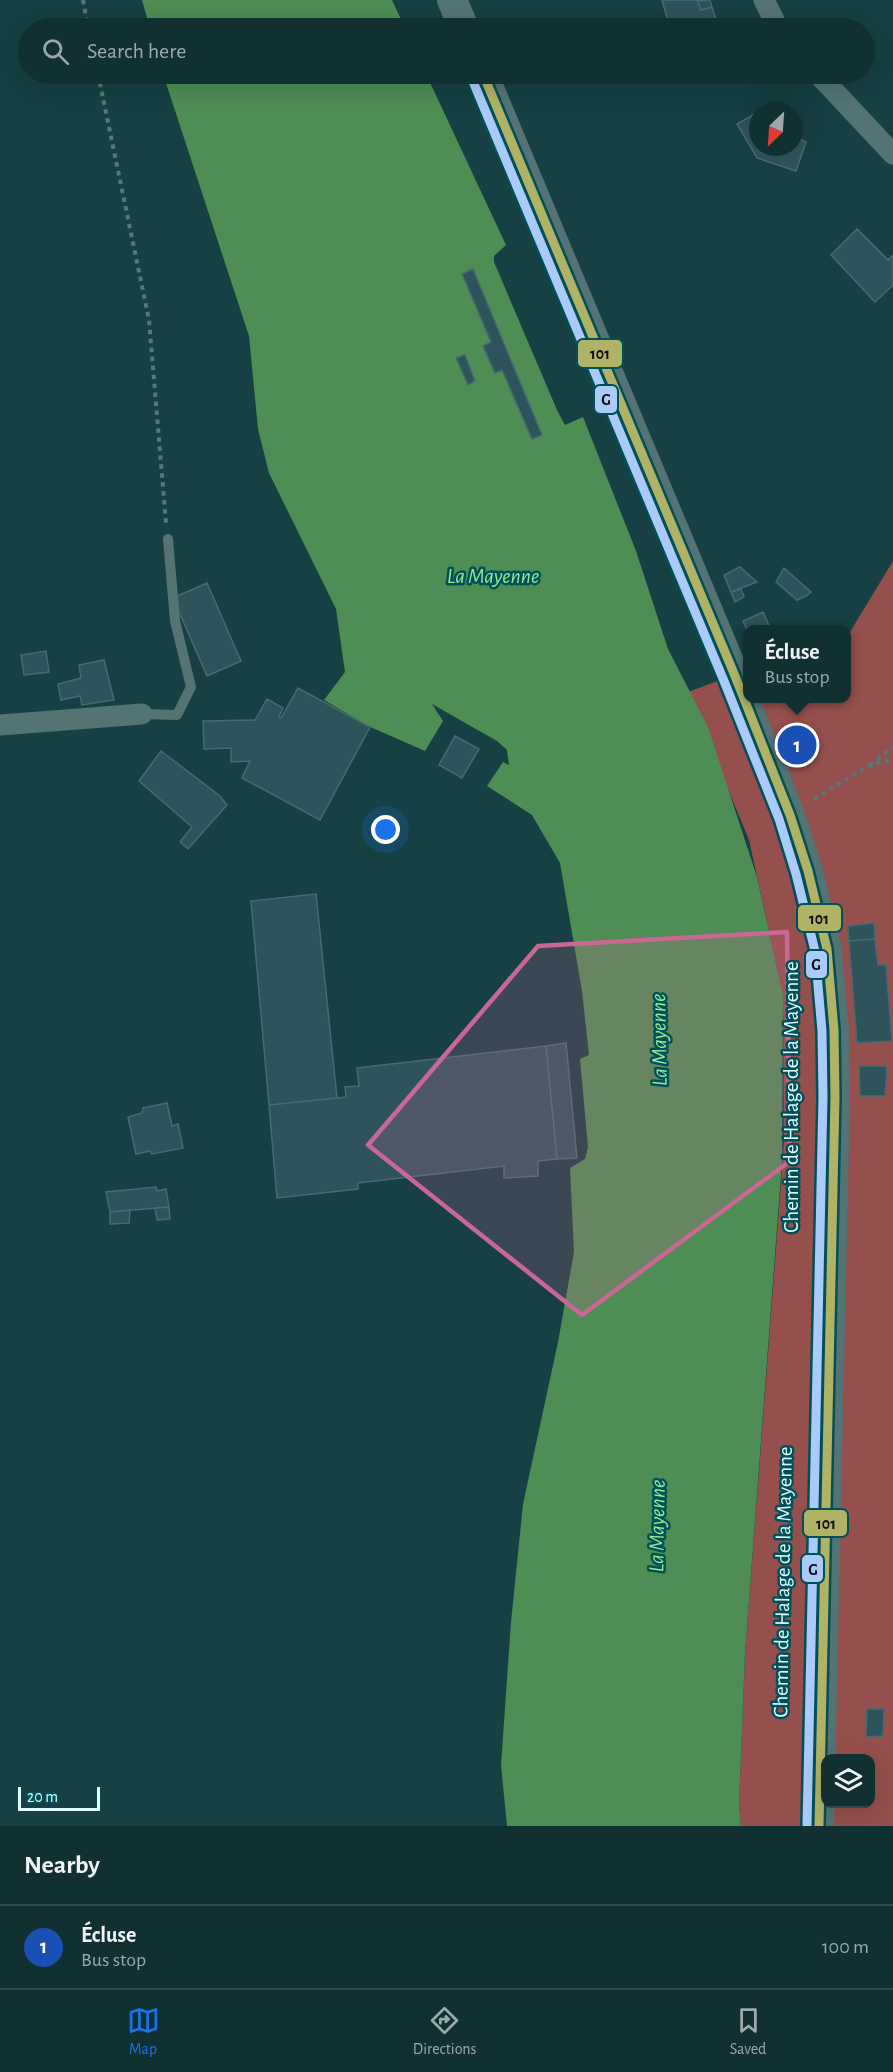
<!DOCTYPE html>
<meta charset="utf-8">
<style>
:root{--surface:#103032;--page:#19383a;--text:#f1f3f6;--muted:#9ca9ac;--line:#304b4d;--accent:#1a73e8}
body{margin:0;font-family:"Alegreya Sans",sans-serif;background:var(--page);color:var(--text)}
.controls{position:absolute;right:18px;bottom:18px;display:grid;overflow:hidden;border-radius:12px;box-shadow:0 6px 24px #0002}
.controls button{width:54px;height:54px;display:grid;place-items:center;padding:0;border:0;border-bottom:2px solid var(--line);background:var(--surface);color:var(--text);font:30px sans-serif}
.compass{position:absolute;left:749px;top:102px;width:54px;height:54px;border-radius:50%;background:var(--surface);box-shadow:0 6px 24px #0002;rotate:205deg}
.scale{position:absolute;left:18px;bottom:15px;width:82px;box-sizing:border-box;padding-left:6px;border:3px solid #dcfbff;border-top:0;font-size:16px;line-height:21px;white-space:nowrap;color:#dcfbff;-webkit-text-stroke:4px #025057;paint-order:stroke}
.you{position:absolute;left:386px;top:830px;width:21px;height:21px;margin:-15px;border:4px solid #fff;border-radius:50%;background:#1a73e8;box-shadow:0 0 0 9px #1a73e833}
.badge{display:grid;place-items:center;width:39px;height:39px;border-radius:50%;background:var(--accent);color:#fff;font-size:20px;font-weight:700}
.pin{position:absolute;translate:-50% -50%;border:3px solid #fff;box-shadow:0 2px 6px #0006}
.popup{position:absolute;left:743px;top:625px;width:108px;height:78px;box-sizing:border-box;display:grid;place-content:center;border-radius:12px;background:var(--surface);filter:drop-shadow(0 2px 4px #0005);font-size:20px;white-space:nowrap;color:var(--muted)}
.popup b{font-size:22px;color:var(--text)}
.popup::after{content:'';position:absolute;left:50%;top:100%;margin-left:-12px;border:12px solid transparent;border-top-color:var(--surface)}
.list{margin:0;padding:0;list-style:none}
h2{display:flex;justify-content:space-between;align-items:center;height:78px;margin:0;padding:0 24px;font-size:26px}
h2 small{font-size:20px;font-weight:400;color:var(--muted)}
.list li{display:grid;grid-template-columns:39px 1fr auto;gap:18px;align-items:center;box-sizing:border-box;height:84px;padding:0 24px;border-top:2px solid var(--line)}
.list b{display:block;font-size:22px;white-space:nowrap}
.list p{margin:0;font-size:20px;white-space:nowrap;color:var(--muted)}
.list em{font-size:20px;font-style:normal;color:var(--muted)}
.icon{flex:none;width:33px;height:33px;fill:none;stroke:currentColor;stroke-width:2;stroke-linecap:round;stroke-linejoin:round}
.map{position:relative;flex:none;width:893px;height:1826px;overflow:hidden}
.search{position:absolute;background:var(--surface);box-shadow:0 6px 24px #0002;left:18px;right:18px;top:18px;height:66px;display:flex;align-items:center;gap:15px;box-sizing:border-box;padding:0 21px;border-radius:33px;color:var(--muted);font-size:22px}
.sheet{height:162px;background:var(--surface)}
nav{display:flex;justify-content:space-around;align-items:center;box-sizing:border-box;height:84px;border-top:2px solid var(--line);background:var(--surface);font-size:16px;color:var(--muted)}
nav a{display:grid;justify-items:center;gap:3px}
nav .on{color:var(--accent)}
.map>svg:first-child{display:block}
.forest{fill:#954f4c;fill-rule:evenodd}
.water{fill:#4e8d53;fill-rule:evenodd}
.building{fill:#2e535a;stroke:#486970;stroke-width:1.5}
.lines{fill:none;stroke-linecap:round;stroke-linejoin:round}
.path{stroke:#597678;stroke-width:4;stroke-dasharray:4.5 4.5;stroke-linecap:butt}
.lane{stroke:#537375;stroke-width:10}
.street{stroke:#537375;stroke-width:21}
.secondary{stroke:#537375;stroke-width:30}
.bus-1-casing{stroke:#025057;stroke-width:14}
.bus-2-casing{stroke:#025057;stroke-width:14}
.bus-1{stroke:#b0b265;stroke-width:9}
.bus-2{stroke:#aacaf9;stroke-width:9}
.marked{fill:#cb6794;fill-opacity:0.2;stroke:#cb6794;stroke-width:4.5;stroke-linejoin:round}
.labels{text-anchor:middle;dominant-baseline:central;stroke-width:5;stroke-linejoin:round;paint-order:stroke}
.street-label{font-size:21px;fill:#dcfbff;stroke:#025057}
.water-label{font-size:22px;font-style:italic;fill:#93ec95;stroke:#025057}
.line-badge{stroke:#025057;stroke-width:2}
.pale-badge-label{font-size:16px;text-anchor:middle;font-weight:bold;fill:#111}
</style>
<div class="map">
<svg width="893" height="1826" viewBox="0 0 893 1826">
<rect width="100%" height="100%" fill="#164043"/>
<!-- forest -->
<path class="forest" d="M893,561V1826H741L739,1805L745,1654L784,1143L783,995L749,840L688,692L747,670L748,698H846L847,633L850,632ZM826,1758H870V1804H826Z"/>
<!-- water -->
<path class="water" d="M142,0H392L405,28H150Z
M163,74H426L506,245L494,256V262L557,410L565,425L583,417L636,551L668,649L708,727L757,877L783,995L782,1162L745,1654L739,1805L741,1826H507L501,1765L511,1622L523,1504L558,1342L574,1252L570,1168L585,1159L588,1147L580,1059L589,1055L582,991L560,863L532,815L487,786L503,762L509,765L507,750L497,741L432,704L443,721L425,751L368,726L324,700L345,672L336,609L269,473L258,429L249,336ZM473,270L542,434L532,439L502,370L495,373L483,346L491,342L462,274Z"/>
<!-- building -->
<path class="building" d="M662,0H699L697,1L701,10L712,7L719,28H670Z
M710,0L712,7L701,10L697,1Z
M758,112V147H794V137L806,142L796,171L757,158L737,124Z
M857,229L888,260L893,255V285L875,302L831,255Z
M473,269L542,435L532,439L502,370L495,373L483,346L491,342L462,274Z
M465,355L475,381L468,385L456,358Z
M740,567L757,582L731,592L724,575Z
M784,568L811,592L806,596L797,600L776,582Z
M207,583L241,661L207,676L173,598Z
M741,589L744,597L735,602L731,592Z
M763,612L771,630L748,632L743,621Z
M46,651L49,672L24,675L21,655Z
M104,660L114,700L82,705L80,696L61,700L58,684L81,678L79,665Z
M298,688L370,727L320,820L242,778L250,761L231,762V748L204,749L203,721L255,720L267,699L283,708L279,717L281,718Z
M455,736L479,749L462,778L439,765Z
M161,751L220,796L227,805L188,849L180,842L192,827L139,781Z
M316,894L337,1098L269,1105L251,901Z
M874,923L875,939L849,941L848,926Z
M875,939L878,965H886L892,1041L857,1043L849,941Z
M566,1043L577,1158L557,1159L546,1046Z
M546,1046L557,1159L538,1161V1176L504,1178V1166L358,1183V1189L277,1198L269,1105L346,1097L345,1087L359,1086L357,1068Z
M859,1066H887L885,1096H860Z
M167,1103L172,1126L178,1124L183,1148L152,1154L150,1151L136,1154L128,1117L142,1113L143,1108Z
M156,1187L157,1191L166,1189L169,1207L110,1212L106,1192Z
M169,1207L170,1219L157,1220L155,1208Z
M130,1210L129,1223L110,1224V1212Z
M867,1709H884L883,1736L866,1737Z"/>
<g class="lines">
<!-- path -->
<path class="path" d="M83,0L88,28
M98,74L149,320L166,523
M870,765L893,747
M814,799L868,766L893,759"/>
<!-- lane -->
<path class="lane" d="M142,714L177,715L191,687L175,621L168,539"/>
<!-- street -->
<path class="street" d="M764,0L778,28
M818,74L893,154
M0,725L142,714"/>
<!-- secondary -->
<path class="secondary" d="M452,0L464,28
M483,74L735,676L790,815L808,871L827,949L834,1030L835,1097L819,1826"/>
<!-- bus-1 casing -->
<g class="bus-1-casing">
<path id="bus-1" d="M483,74L735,676L790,815L808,871L827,949L834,1030L835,1097L819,1826"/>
</g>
<!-- bus-2 casing -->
<g class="bus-2-casing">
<path id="bus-2" d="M472,79L724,681L779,819L796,874L815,951L822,1031L823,1097L807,1826"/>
</g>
<!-- bus-1 -->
<use href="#bus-1" class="bus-1"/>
<!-- bus-2 -->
<use href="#bus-2" class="bus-2"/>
</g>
<!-- marked area -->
<path class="marked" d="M787,932L790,1161L582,1315L368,1145L538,946Z"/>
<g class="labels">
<!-- street labels -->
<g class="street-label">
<text transform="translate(791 1097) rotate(-90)">Chemin de Halage de la Mayenne</text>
<text transform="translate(783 1582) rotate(-89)">Chemin de Halage de la Mayenne</text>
</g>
<!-- water labels -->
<g class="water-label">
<text x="493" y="576">La Mayenne</text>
<text transform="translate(659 1040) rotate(-91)">La Mayenne</text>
<text transform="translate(657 1526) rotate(-89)">La Mayenne</text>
</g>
</g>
<g class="line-badge">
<rect x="577" y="339" width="46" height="29" rx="6" fill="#b0b265"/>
<rect x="594" y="385" width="24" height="29" rx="6" fill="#aacaf9"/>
<rect x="797" y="904" width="45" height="28" rx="6" fill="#b0b265"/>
<rect x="805" y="950" width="23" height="29" rx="6" fill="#aacaf9"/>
<rect x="803" y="1509" width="45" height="28" rx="6" fill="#b0b265"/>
<rect x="801" y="1554" width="23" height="29" rx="6" fill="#aacaf9"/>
</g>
<g class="pale-badge-label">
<text x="600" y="359">101</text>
<text x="606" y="405">G</text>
<text x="819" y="924">101</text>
<text x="816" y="970">G</text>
<text x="826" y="1529">101</text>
<text x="813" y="1575">G</text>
</g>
</svg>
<div class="controls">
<button><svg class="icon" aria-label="layers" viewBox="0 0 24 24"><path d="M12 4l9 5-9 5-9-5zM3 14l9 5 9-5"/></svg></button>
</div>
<svg class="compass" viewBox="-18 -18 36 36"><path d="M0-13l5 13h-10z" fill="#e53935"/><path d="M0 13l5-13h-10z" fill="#9ca9ac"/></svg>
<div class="scale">20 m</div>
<div class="you"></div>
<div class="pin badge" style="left:797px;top:745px;background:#1a4fb4">1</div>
<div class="popup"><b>Écluse</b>Bus stop</div>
<div class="search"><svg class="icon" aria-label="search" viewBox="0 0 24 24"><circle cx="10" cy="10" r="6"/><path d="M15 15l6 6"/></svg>Search here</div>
</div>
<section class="sheet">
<h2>Nearby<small></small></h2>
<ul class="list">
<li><span class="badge" style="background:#1a4fb4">1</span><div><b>Écluse</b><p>Bus stop</p></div><em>100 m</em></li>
</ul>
</section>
<nav>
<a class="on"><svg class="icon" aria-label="map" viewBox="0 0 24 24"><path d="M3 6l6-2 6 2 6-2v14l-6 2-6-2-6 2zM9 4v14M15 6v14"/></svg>Map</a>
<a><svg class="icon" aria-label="directions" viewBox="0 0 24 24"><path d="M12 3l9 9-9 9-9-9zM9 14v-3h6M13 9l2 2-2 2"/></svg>Directions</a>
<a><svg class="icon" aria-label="saved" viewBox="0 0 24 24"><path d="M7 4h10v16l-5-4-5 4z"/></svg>Saved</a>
</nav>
